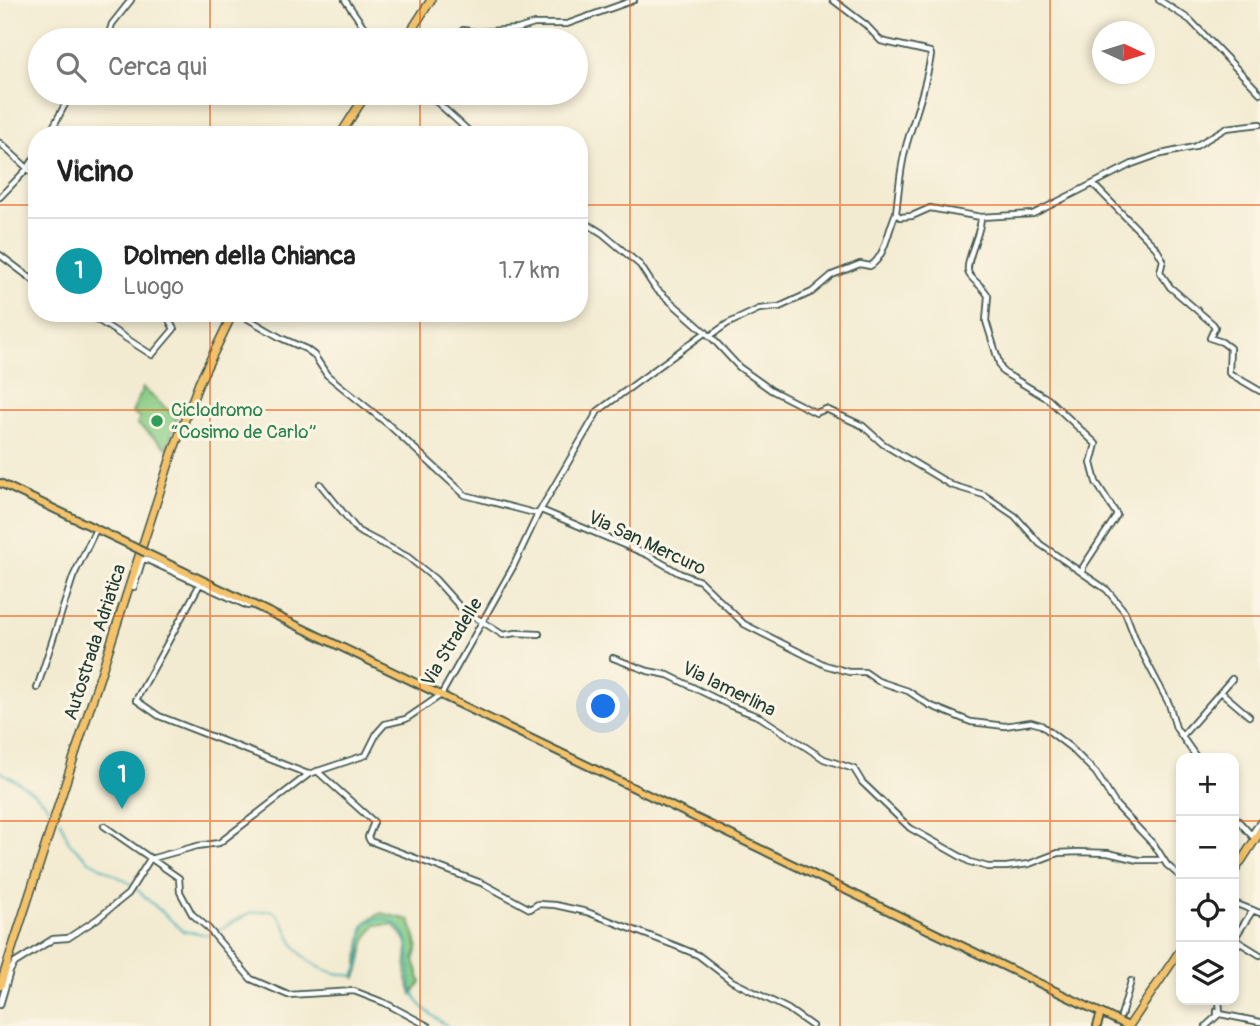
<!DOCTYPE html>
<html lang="it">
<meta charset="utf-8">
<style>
:root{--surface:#fff;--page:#f2f2f2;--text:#222;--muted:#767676;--line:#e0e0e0;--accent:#1f6fb2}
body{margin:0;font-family:Pangolin,sans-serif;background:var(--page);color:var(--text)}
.controls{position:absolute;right:21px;bottom:21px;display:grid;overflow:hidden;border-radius:14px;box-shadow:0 4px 10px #0003}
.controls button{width:63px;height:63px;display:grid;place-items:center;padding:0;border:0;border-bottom:2px solid var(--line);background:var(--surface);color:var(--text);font:35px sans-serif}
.compass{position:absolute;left:1092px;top:21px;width:63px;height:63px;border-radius:50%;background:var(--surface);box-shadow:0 4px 10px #0003;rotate:94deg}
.you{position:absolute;left:604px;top:707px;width:24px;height:24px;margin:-18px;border:5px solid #fff;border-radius:50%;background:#1a73e8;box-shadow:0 0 0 10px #1a73e833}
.badge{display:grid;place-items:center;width:46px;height:46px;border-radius:50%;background:var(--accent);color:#fff;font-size:23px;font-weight:700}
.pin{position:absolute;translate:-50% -58px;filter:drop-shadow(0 2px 4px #0008)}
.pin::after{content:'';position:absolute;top:37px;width:24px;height:21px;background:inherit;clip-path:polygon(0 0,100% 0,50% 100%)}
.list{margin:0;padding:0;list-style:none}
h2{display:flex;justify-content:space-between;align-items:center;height:91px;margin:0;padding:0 28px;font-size:30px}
h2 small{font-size:23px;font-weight:400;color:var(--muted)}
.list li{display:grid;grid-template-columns:46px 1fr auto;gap:21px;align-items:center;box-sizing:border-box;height:105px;padding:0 28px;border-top:2px solid var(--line)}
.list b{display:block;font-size:26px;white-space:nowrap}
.list p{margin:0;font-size:23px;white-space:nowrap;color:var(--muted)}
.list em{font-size:23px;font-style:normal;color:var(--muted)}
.icon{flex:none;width:38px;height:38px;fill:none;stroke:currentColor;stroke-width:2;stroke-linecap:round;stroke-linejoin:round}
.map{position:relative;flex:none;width:1260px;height:1026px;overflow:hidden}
.search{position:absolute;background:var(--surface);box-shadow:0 4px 10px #0003;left:28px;top:28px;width:560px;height:77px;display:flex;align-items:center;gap:18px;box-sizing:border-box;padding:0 24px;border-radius:38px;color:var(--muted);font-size:26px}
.panel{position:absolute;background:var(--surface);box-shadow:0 4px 10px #0003;left:28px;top:126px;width:560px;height:196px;border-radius:28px}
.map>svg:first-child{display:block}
.green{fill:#8bce87;stroke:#55865e;stroke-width:2}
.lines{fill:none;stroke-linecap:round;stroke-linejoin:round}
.stream{stroke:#3eafb6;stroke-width:2}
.minor-casing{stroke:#3f574c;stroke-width:8}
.major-casing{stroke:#3f574c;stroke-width:10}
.highway-casing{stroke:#3f574c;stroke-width:10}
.minor{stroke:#fff;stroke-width:4.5}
.major{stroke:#f4c26a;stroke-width:6}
.highway{stroke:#f4c26a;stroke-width:7}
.major-bridge-casing{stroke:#3f574c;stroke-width:10;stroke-linecap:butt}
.major-bridge{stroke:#f4c26a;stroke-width:6}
.grid{fill:none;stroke:#e8590c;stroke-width:2;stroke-opacity:0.55}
.leisure-dot{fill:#2e9e5b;stroke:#fcf5e5;stroke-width:2.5}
.labels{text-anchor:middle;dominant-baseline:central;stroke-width:6;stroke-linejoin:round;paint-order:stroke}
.leisure-label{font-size:19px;fill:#27864d;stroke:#fcf5e5;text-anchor:start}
.street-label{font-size:19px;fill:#1f3d34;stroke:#fcf5e5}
</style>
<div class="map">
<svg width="1260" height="1026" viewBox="0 0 1260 1026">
<rect width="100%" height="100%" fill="#fcf5e5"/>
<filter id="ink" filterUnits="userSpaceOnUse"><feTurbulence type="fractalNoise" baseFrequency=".0143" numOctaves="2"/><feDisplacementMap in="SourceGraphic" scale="14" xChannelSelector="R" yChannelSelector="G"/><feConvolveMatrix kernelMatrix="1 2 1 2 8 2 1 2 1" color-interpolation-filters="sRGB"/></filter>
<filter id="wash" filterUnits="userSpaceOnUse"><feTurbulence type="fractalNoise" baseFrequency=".00686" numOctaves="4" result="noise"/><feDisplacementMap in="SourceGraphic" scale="28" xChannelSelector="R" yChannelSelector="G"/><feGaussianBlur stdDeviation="1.57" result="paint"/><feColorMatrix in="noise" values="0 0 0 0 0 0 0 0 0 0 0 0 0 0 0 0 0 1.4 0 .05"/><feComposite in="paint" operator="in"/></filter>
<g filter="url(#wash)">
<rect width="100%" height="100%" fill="#f3ebd1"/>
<!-- green -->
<path class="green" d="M143,388L177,418L167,448L137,424L140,417L132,413Z
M381,913L410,920L418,948L414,960L421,982L412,994C411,991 408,983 407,978C403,952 418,947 393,925H376C358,944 366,959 355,979C360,964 359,932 367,922C370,918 377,916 381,913Z"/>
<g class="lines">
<!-- stream -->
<path class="stream" d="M0,771C13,780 44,796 48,808
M60,821L69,842L88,860L131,884
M134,887L183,931L211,935
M215,932L250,913L271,910C285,918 287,934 295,946C309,967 331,974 354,976L360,963L363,926C370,920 379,917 388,920C421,931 403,972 415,996C422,1010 435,1017 447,1026"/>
</g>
</g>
<g filter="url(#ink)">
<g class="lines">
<!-- minor casing -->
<g class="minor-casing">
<path id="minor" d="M345,0L373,40
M833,0L866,25L881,41L930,52L931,55C926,86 918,107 909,136C901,161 899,187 896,213L900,217L912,216L930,208L981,217L1033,214L1132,164L1157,155L1194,147L1226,128L1260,124
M1159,0L1190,20L1260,93
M107,40L112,24L131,0
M456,40L463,30L477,32L518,29L534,24H567L634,0
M427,93L473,135
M49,135L71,93
M0,143L37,177
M1093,184L1156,248L1163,260L1160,272L1170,287L1213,324L1215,327L1210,338L1222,342L1230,348L1229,373L1260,391
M0,197L28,168L37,154
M981,217C982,232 963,264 969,274C974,282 984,287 988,296L986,321L1000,366L1003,372L1048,399L1096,444L1091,463L1096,482L1117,515L1083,567V573
M579,219L602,233L640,265L655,288L713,339L739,367L771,390L816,413L826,409L863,426L883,444L951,485L984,495L1015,516L1040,544L1107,590L1125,612L1137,643L1169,704L1176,728L1197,758
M0,255L37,283
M87,313L152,355L174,329L170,322L175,313
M238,313L281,338L306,349L314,355L327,375L390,426L465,495L538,514
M710,336L727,324L759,309L779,307L812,292L832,275L860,264L870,266C885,258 888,230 896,213
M320,484L358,531L408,557L435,579L461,608L503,635L516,633L539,634
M541,510L648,555L679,573L700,581L744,624L825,665L849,672H865L878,681L908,691L929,705L971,722L1005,726L1031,722L1041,725L1071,748L1096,773L1116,805L1155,846L1167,865L1181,877
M200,584L136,700L159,716L308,774
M134,587L143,558L248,606L251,604
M613,658L648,671L668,675L731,706L760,717L824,759L854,769L862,782L910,828L970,862L988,867H1006L1029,864L1058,853L1078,852L1108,853L1138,860H1163
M37,688L73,577L96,529
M1221,692L1249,716
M1182,736L1232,679
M317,771L374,822L368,837L370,841L484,884L530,909L538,904L555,905L587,912L676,946L698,955L732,981L788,1009L812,1026
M1234,816L1253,837
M104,826L179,878L180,892L192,914L208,928L251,979L288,995L354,991L385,1003L428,1026
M1252,834L1260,822
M1234,903L1260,913
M1234,939L1253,910
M1234,939L1260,955
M1219,1000L1220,1012
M0,1005L10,971L15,963L53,939L68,938L97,919L128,894L150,859L197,846L219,843L309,774L366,755L377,733L385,724L406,719L441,695L513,567L538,514L598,411L706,332
M1217,1011L1220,1012V1014H1217Z
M1220,1014L1260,1022
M1121,1016L1131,981
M1206,1026L1218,1015"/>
</g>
<!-- major casing -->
<g class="major-casing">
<path id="major" d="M0,483L132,546
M146,553L1128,1026
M1097,1026L1101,1013"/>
</g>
<!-- highway casing -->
<g class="highway-casing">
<path id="highway" d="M405,40L431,0
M340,135L367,93
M1234,872L1260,832
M0,986L172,454L199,383L233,313
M1129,1026L1181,949"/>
</g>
<!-- minor -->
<use href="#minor" class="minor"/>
<!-- major -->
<use href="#major" class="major"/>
<!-- highway -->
<use href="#highway" class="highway"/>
<!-- major-bridge casing -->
<g class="major-bridge-casing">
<path id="major-bridge" d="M132,546L146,553"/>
</g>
<!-- major-bridge -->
<use href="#major-bridge" class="major-bridge"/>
</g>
</g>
<!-- grid -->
<path class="grid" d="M210,0V40M420,0V40M630,0V1026M840,0V1026M1050,0V1026M210,93V135M420,93V135M0,205H37M579,205H1260M210,313V1026M420,313V1026M0,410H1260M0,616H1260M0,821H1181M1234,821H1260"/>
<!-- markers -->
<circle class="leisure-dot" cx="157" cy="421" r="7"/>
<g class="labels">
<!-- leisure labels -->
<g class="leisure-label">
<text x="171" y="410">Ciclodromo<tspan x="171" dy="22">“Cosimo de Carlo”</tspan></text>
</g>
<!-- street labels -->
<g class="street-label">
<text transform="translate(647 543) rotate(25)">Via San Mercuro</text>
<text transform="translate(95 642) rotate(-72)">Autostrada Adriatica</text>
<text transform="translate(452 642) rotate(-59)">Via Stradelle</text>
<text transform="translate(729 689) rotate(26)">Via lamerlina</text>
</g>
</g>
</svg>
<div class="controls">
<button>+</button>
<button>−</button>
<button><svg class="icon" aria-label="locate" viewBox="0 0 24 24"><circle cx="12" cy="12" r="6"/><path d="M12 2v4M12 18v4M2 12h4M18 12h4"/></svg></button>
<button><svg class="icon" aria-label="layers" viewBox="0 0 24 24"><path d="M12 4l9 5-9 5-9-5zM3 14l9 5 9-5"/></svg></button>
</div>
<svg class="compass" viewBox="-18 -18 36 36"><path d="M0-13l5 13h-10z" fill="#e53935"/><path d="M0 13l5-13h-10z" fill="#767676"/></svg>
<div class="you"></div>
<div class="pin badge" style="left:122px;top:809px;background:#0f9aa8">1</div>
<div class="search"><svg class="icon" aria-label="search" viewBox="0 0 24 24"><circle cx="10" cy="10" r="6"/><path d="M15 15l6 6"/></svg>Cerca qui</div>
<section class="panel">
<h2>Vicino<small></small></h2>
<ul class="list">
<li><span class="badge" style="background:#0f9aa8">1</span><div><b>Dolmen della Chianca</b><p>Luogo</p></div><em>1.7 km</em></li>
</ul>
</section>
</div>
